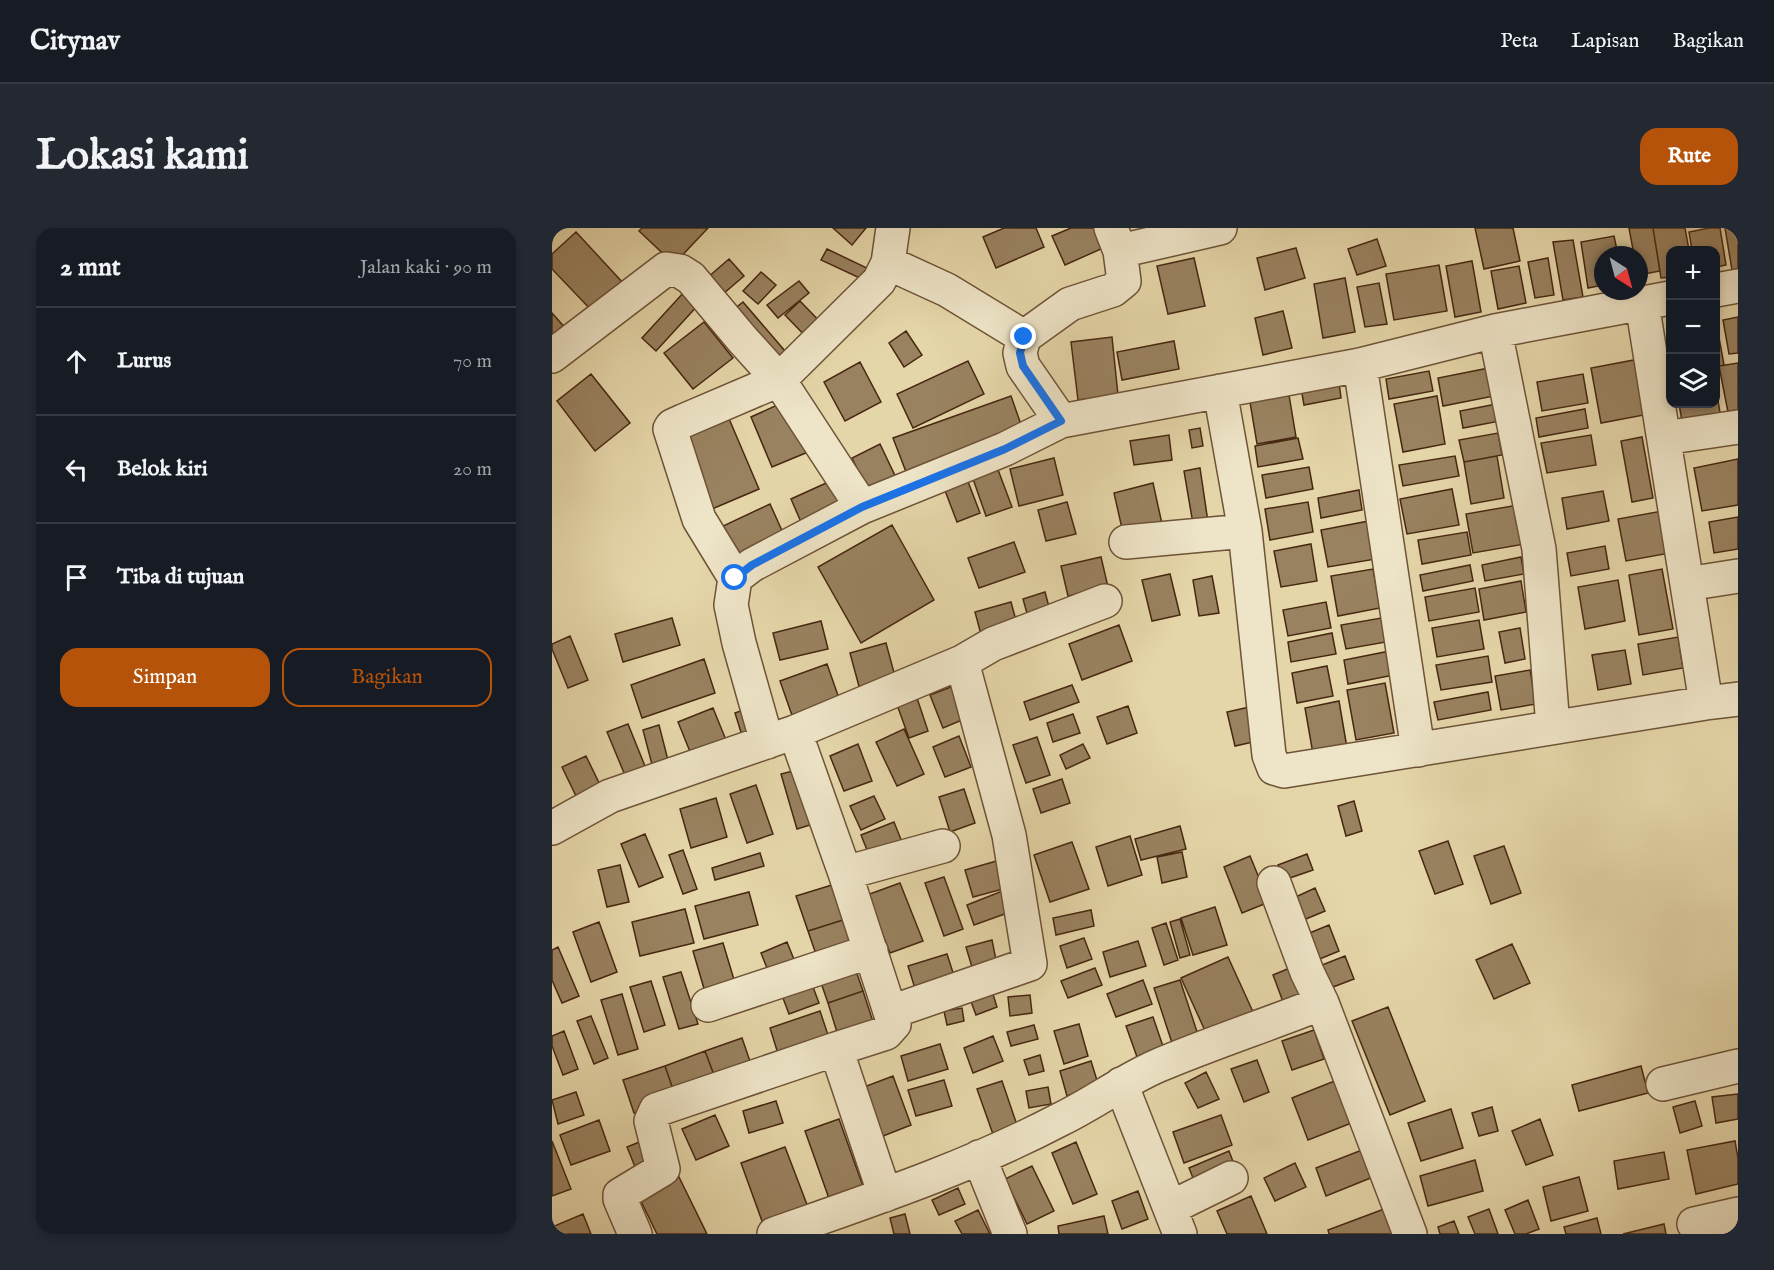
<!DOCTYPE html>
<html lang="id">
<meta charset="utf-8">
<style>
:root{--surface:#171b24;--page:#242831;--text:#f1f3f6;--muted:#9ea1a6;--line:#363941;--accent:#b45309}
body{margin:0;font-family:"IM FELL English",serif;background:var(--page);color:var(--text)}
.controls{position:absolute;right:18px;top:18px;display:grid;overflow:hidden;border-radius:12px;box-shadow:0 3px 9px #0003}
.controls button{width:54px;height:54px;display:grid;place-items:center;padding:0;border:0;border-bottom:2px solid var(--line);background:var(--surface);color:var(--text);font:30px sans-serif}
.compass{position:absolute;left:1042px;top:18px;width:54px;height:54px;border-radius:50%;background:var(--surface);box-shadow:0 3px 9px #0003;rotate:144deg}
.stop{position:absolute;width:18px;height:18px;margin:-14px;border:4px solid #1a73e8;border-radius:50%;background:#fff}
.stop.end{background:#1a73e8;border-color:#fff;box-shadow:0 2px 6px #0008}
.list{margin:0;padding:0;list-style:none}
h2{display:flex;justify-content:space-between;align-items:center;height:78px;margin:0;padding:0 24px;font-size:26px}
h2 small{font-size:20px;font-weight:400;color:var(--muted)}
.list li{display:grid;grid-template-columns:39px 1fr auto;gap:18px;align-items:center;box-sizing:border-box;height:108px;padding:0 24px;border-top:2px solid var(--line)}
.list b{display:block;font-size:22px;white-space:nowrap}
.list em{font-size:20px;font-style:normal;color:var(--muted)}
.actions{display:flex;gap:12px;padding:18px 24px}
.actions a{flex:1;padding:14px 0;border:2px solid var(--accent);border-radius:18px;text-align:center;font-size:21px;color:var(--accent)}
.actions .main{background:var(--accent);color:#fff}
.icon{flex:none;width:33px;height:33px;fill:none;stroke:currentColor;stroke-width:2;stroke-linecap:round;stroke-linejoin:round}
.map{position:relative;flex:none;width:1186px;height:1006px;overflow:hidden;border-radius:18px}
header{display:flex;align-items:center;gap:36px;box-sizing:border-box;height:84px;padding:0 30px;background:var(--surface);border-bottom:2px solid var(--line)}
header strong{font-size:28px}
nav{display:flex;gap:33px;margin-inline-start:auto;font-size:21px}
.intro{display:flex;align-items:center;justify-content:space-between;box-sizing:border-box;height:144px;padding:0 36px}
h1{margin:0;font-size:42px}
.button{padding:15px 27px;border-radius:18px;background:var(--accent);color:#fff;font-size:21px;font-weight:700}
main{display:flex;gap:36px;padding:0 36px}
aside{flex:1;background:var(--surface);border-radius:18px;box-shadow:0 3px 9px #0003}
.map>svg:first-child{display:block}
.building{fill:#998260;stroke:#472711;stroke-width:1.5}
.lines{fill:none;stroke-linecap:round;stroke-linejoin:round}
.minor-casing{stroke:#6e5337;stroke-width:36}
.minor{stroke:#eee4c7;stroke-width:33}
.route{stroke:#1a73e8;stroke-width:8}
</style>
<header>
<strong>Citynav</strong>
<nav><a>Peta</a><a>Lapisan</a><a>Bagikan</a></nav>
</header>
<div class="intro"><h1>Lokasi kami</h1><a class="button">Rute</a></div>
<main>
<aside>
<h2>2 mnt<small>Jalan kaki · 90 m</small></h2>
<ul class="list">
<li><svg class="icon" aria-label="ahead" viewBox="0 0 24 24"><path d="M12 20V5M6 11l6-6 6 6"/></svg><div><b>Lurus</b></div><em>70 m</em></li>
<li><svg class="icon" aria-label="left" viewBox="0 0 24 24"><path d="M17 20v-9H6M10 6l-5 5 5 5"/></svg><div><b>Belok kiri</b></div><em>20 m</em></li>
<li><svg class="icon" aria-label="arrive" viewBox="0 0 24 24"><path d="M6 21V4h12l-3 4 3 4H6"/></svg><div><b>Tiba di tujuan</b></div></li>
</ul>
<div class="actions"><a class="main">Simpan</a><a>Bagikan</a></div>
</aside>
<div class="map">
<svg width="1186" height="1006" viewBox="0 0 1186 1006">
<rect width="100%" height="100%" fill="#e5d6a9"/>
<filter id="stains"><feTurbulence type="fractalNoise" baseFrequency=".00333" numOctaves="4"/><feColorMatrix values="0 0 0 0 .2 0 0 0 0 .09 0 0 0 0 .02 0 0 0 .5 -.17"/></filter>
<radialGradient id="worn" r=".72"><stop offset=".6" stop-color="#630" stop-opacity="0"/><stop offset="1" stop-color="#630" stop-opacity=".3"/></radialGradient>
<!-- building -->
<path class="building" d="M90,0H156L122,36L87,3Z
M281,0H314L300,17Z
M452,0H484L492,19L444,40L431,9Z
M519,0H553L560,16L513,37L500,8Z
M923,0H961L968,33L932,41Z
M1077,0H1101L1108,43L1087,47V27H1082Z
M1101,0H1133L1137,22H1118V49L1109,50Z
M1157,0H1168L1174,37L1164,39V22H1140L1137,4Z
M1173,0H1186V41L1180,42Z
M24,4L72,56L42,85L0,41V26Z
M1062,8L1066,27H1051V57L1036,60L1029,14Z
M825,11L834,38L805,47L796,21Z
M1021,12L1031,69L1011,72L1001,14Z
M744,20L753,50L713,62L705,30Z
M275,21L317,41L312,52L269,32Z
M642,30L653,78L616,86L605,38Z
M996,30L1002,67L983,70L976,34Z
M177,31L192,48L171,66L155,50Z
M920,33L929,84L903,89L894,38Z
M887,37L895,83L842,92L834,46Z
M967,38L974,75L946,81L939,43Z
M209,44L224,57L206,76L191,63Z
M793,50L803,104L771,110L762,56Z
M247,53L257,65L226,90L215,77Z
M827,55L835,96L813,99L805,59Z
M133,63L147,76L104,123L90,110Z
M248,73L276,102L261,116L233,87Z
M191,74L233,123L220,134L177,85Z
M731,83L740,120L711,127L703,90Z
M0,85L15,102L0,113Z
M1186,89V125L1177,126L1171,92Z
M1164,93L1172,137L1164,139Z
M152,94L181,130L141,161L112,125Z
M354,103L370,127L352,139L337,115Z
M560,109L566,167L526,172L519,114Z
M622,113L627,141L570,152L565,124Z
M1082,132L1092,187L1049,195L1039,140Z
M416,133L432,166L361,200L345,166Z
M308,134L329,174L293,193L272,154Z
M1186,135V182L1176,184L1167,138Z
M937,140L942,168L891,178L886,150Z
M877,143L881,163L837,171L834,151Z
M39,146L78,195L43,223L5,173Z
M1031,146L1036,175L990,183L985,154Z
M787,154L789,170L752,177L749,160Z
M1164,160L1170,197L1132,204L1127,176H1164Z
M737,167L744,209L705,216L698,174Z
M459,168L473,208L356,249L341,210Z
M885,168L893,216L851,224L842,176Z
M234,173L256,224L220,239L199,189Z
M945,176L948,193L911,200L908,183Z
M172,179L207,261L160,281L124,201Z
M1033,181L1036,200L987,209L984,190Z
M648,200L651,218L640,220L637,202Z
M946,205L950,227L912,234L907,212Z
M617,207L620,232L582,237L578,213Z
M1039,207L1044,237L995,245L989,215Z
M1090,209L1101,270L1080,274L1069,213Z
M746,210L751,231L706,239L703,218Z
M328,216L347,256L319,270L300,230Z
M903,228L907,248L851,258L847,237Z
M945,228L952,270L919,276L912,234Z
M502,230L511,267L467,278L458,241Z
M1186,231V277L1150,283L1142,240Z
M445,239L460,279L434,288L420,248Z
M757,239L761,261L714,270L710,247Z
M648,240L656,294L641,296L632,243Z
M283,251L297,281L252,301L239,271Z
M415,251L428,285L405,294L392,260Z
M601,255L610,296L571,305L562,265Z
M900,261L907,297L855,306L848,271Z
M807,262L810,282L769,290L766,270Z
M1051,263L1057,293L1015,301L1010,270Z
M515,274L524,306L494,313L486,282Z
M756,274L761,304L718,312L713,281Z
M218,276L232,307L184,328L171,298Z
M966,277L973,316L921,325L914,286Z
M1110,283L1118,325L1074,333L1066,291Z
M1186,289V321L1162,325L1157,294Z
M817,293L824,331L776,339L769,302Z
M340,297L382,372L309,415L266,339Z
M915,304L919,327L870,336L866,312Z
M462,314L473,344L427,360L416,330Z
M759,316L765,353L729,359L722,323Z
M1053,318L1057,341L1019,348L1015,325Z
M549,329L556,359L516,368L509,338Z
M969,329L972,346L933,353L930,337Z
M918,337L921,353L871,363L868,347Z
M821,341L828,380L786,388L779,348Z
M1110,341L1121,401L1087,407L1077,347Z
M618,346L628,387L600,393L590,352Z
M660,348L667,385L647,388L641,352Z
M1066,352L1073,393L1033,401L1026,359Z
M969,353L974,384L932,392L927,361Z
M923,360L927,384L877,393L873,369Z
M493,364L500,390L478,396L471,371Z
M459,374L466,400L430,410L423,384Z
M774,374L779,400L736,408L731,382Z
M835,389L840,413L794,421L789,397Z
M120,390L128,417L71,434L63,406Z
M927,392L932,421L885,429L880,400Z
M269,393L276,421L228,432L221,405Z
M567,397L580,433L530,452L517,416Z
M968,400L973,431L953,435L947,404Z
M780,405L784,426L739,434L736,414Z
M18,408L36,452L16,460L0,421V416Z
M1126,409L1131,440L1091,447L1086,416Z
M334,415L344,452L308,462L298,425Z
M1073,422L1079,456L1046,462L1040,427Z
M838,423L842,447L796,456L792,432Z
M936,428L940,454L889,462L884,437Z
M152,431L163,465L90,490L79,457Z
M275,436L289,476L242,493L228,453Z
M775,438L781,468L745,475L740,445Z
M978,442L984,476L949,482L943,448Z
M833,455L842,505L804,512L795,462Z
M404,457L417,489L391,500L378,467Z
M520,457L527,474L478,492L472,474Z
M936,464L939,482L886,492L882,474Z
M364,467L376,503L357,510L344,474Z
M787,473L795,520L761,526L753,480Z
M576,478L585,505L555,516L545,489Z
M702,478L710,512L683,518L675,484Z
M200,479L193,517L183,485Z
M161,480L176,517L141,531L126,494Z
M521,486L528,505L501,514L495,495Z
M76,496L97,548L77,557L55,504Z
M107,497L119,544L103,548L91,502Z
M352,501L372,546L345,558L324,514Z
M407,508L419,539L393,549L381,519Z
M485,509L498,547L474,555L461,517Z
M306,516L320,553L292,563L278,528Z
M531,516L538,530L514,541L508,527Z
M34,528L50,561L26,572L10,539Z
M245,542L261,596L245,601L229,546Z
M510,551L518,575L489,585L481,561Z
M204,557L221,606L195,615L178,566Z
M412,561L423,595L398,604L387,569Z
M322,568L333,591L309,602L298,578Z
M164,570L175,609L139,620L128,581Z
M802,573L810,603L794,608L786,578Z
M342,594L350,614L317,627L309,607Z
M628,598L634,621L589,632L583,611Z
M93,606L111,649L87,659L69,616Z
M578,608L590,647L556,658L544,619Z
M896,613L911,656L883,666L867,623Z
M520,614L537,661L498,674L482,627Z
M952,618L969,665L939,676L922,628Z
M131,622L145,661L131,666L117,627Z
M630,624L635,649L610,655L605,629Z
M208,625L212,638L163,652L160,640Z
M755,626L761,642L732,652L726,637Z
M698,628L717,674L690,685L672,639Z
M455,630L462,658L421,669L413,642Z
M68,637L77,674L55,679L46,642Z
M392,649L411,701L392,708L373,655Z
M348,655L371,713L338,725L315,667Z
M280,657L291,692L256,703L244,668Z
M763,660L773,683L742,696L733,674Z
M453,662L461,683L422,697L415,677Z
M197,664L206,697L152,711L143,678Z
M663,679L675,717L641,727L629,690Z
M133,681L142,715L88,728L80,694Z
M539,682L542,698L504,707L501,690Z
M628,691L638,727L628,730L618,694Z
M291,692L301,720L266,732L256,703Z
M47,694L65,744L39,754L21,704Z
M614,695L626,732L612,737L600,700Z
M777,697L787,723L758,735L748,709Z
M532,710L540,731L515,740L508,718Z
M440,712L444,732L420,739L414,719Z
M586,713L594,738L558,749L551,724Z
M235,714L245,739L219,750L209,725Z
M171,715L183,755L153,764L141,723Z
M960,716L978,755L942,771L924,732Z
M6,719L27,768L10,775L0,752V722Z
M395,726L405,757L366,770L356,738Z
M793,728L802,751L768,764L760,741Z
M676,729L702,786L655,807L629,750Z
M300,731L311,763L276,775L265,743Z
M745,737L758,769L733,779L721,747Z
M543,740L550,757L516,770L509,753Z
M129,744L146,796L127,801L111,749Z
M258,751L267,775L237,786L228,762Z
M591,752L600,776L564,789L555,766Z
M628,752L649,816L623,824L602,760Z
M99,753L113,797L92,804L78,759Z
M311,763L324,803L288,814L276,775Z
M440,763L445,779L424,787L418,771Z
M70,766L86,821L66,827L49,772Z
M478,767L480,785L458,788L456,769Z
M836,779L873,873L838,887L800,793Z
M410,780L412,793L395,797L392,783Z
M268,783L279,816L228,832L218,800Z
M39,788L56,830L42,836L25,793Z
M601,789L616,833L590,843L574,798Z
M527,796L536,828L512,836L502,803Z
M482,797L486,811L459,818L455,804Z
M762,802L772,831L740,842L730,813Z
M12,803L26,841L11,847L0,818V808Z
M441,808L451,833L421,845L412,820Z
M190,810L201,842L165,855L153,823Z
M388,816L396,841L356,853L349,828Z
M153,823L165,855L124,870L113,838Z
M488,827L492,843L477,847L472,832Z
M705,832L717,864L692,874L679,841Z
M539,833L547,859L515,868L508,843Z
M113,838L124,870L82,885L71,852Z
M1089,838L1096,865L1027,883L1020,857Z
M654,844L667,871L646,880L633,855Z
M341,848L359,897L326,910L307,861Z
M392,852L400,878L364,888L356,862Z
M785,852L802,894L756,912L740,870Z
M450,853L466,900L442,909L425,861Z
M496,859L499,876L477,880L474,863Z
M24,864L32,887L6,896L0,872Z
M1186,866V891L1164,895L1160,869Z
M224,873L231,895L197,905L191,883Z
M1143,873L1150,898L1128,905L1121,879Z
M940,879L946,903L927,908L920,885Z
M899,881L911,920L869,933L856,895Z
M163,887L177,918L144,932L130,901Z
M669,887L680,917L632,935L621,904Z
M287,891L313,964L279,976L253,903Z
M988,891L1001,927L974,937L960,903Z
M47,892L58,923L19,937L8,907Z
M0,913L19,961L0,968Z
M90,913L103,945L88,951L75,919Z
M1183,913L1186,930V956L1144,966L1135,922Z
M524,914L545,966L521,976L500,925Z
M233,919L259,987L214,1004L189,935Z
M810,922L821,949L774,968L764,940Z
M677,923L685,944L645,960L637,940Z
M1112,924L1117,951L1066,961L1062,933Z
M923,932L931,963L876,978L868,948Z
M743,935L754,959L723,973L712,950Z
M480,938L502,983L475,996L453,951Z
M125,945L155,1006H105L85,965Z
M1027,949L1036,983L999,993L991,959Z
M406,960L413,976L387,987L380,972Z
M586,963L596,991L570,1001L560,973Z
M699,968L715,1006H675L665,983Z
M976,972L987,1001L974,1006H963L953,982Z
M832,981L841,1006H777L776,1002Z
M937,981L946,1006H923L916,989Z
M426,982L438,1006H410L403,993Z
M31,986L39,1006H0V999Z
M353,986L358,1006H342L338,990Z
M552,988L556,1006H507L506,998Z
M1045,990L1049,1006H1014L1012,999Z
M902,993L907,1006H888L886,999Z
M1112,996L1114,1006H1071Z"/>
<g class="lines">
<!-- minor casing -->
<g class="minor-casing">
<path id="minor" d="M568,23L668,0
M336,35L395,62L472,109
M1164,62L1186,58
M1090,75L1154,475
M943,103L987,321L1001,499
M0,128L114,41L128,43L139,50L190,111L227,152L310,279
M808,137L866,522
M668,163L693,303L717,527L722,540L732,543L1154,475L1186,471
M509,193L471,138L468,125L472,109L518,76L561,62L572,53L568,23L559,0
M1112,210L1186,199
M574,314L693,303
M183,350L147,291L118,201L120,198L131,193L227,152L327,53L336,35L341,0
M1135,356L1186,348
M243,504L293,645L342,796L334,805L284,821L333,967
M215,514L187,415L179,377L183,350L200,337L310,279L453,221L509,193L808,137L943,103L1118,70
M0,600L58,568L243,504L410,434L441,416L553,373
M293,645L391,618
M722,655L755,744L770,775L858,1006
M156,777L319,723
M339,784L478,736L457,607L410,434
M569,856L628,1006
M1111,856L1186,838
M427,929L458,1006
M618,980L679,950
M1142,996L1186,986
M83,1006L68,971V967L111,941L99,893L104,882L284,821
M222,1006C319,972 418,939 509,891C542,875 571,853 605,838C659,815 715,797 770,775"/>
</g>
<!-- minor -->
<use href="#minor" class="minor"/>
</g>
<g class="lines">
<!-- route -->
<path class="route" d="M183,350L200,337L310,279L453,221L509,193L471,138L468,125L472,109"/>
</g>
<rect width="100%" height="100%" filter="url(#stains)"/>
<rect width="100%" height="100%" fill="url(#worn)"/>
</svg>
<div class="controls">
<button>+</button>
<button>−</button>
<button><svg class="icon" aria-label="layers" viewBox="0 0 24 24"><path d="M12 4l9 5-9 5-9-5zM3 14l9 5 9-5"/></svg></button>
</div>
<svg class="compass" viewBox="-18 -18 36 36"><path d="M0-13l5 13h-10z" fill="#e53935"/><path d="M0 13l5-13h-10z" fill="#9ea1a6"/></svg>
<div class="stop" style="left:183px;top:350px"></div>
<div class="stop end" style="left:472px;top:109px"></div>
</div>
</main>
